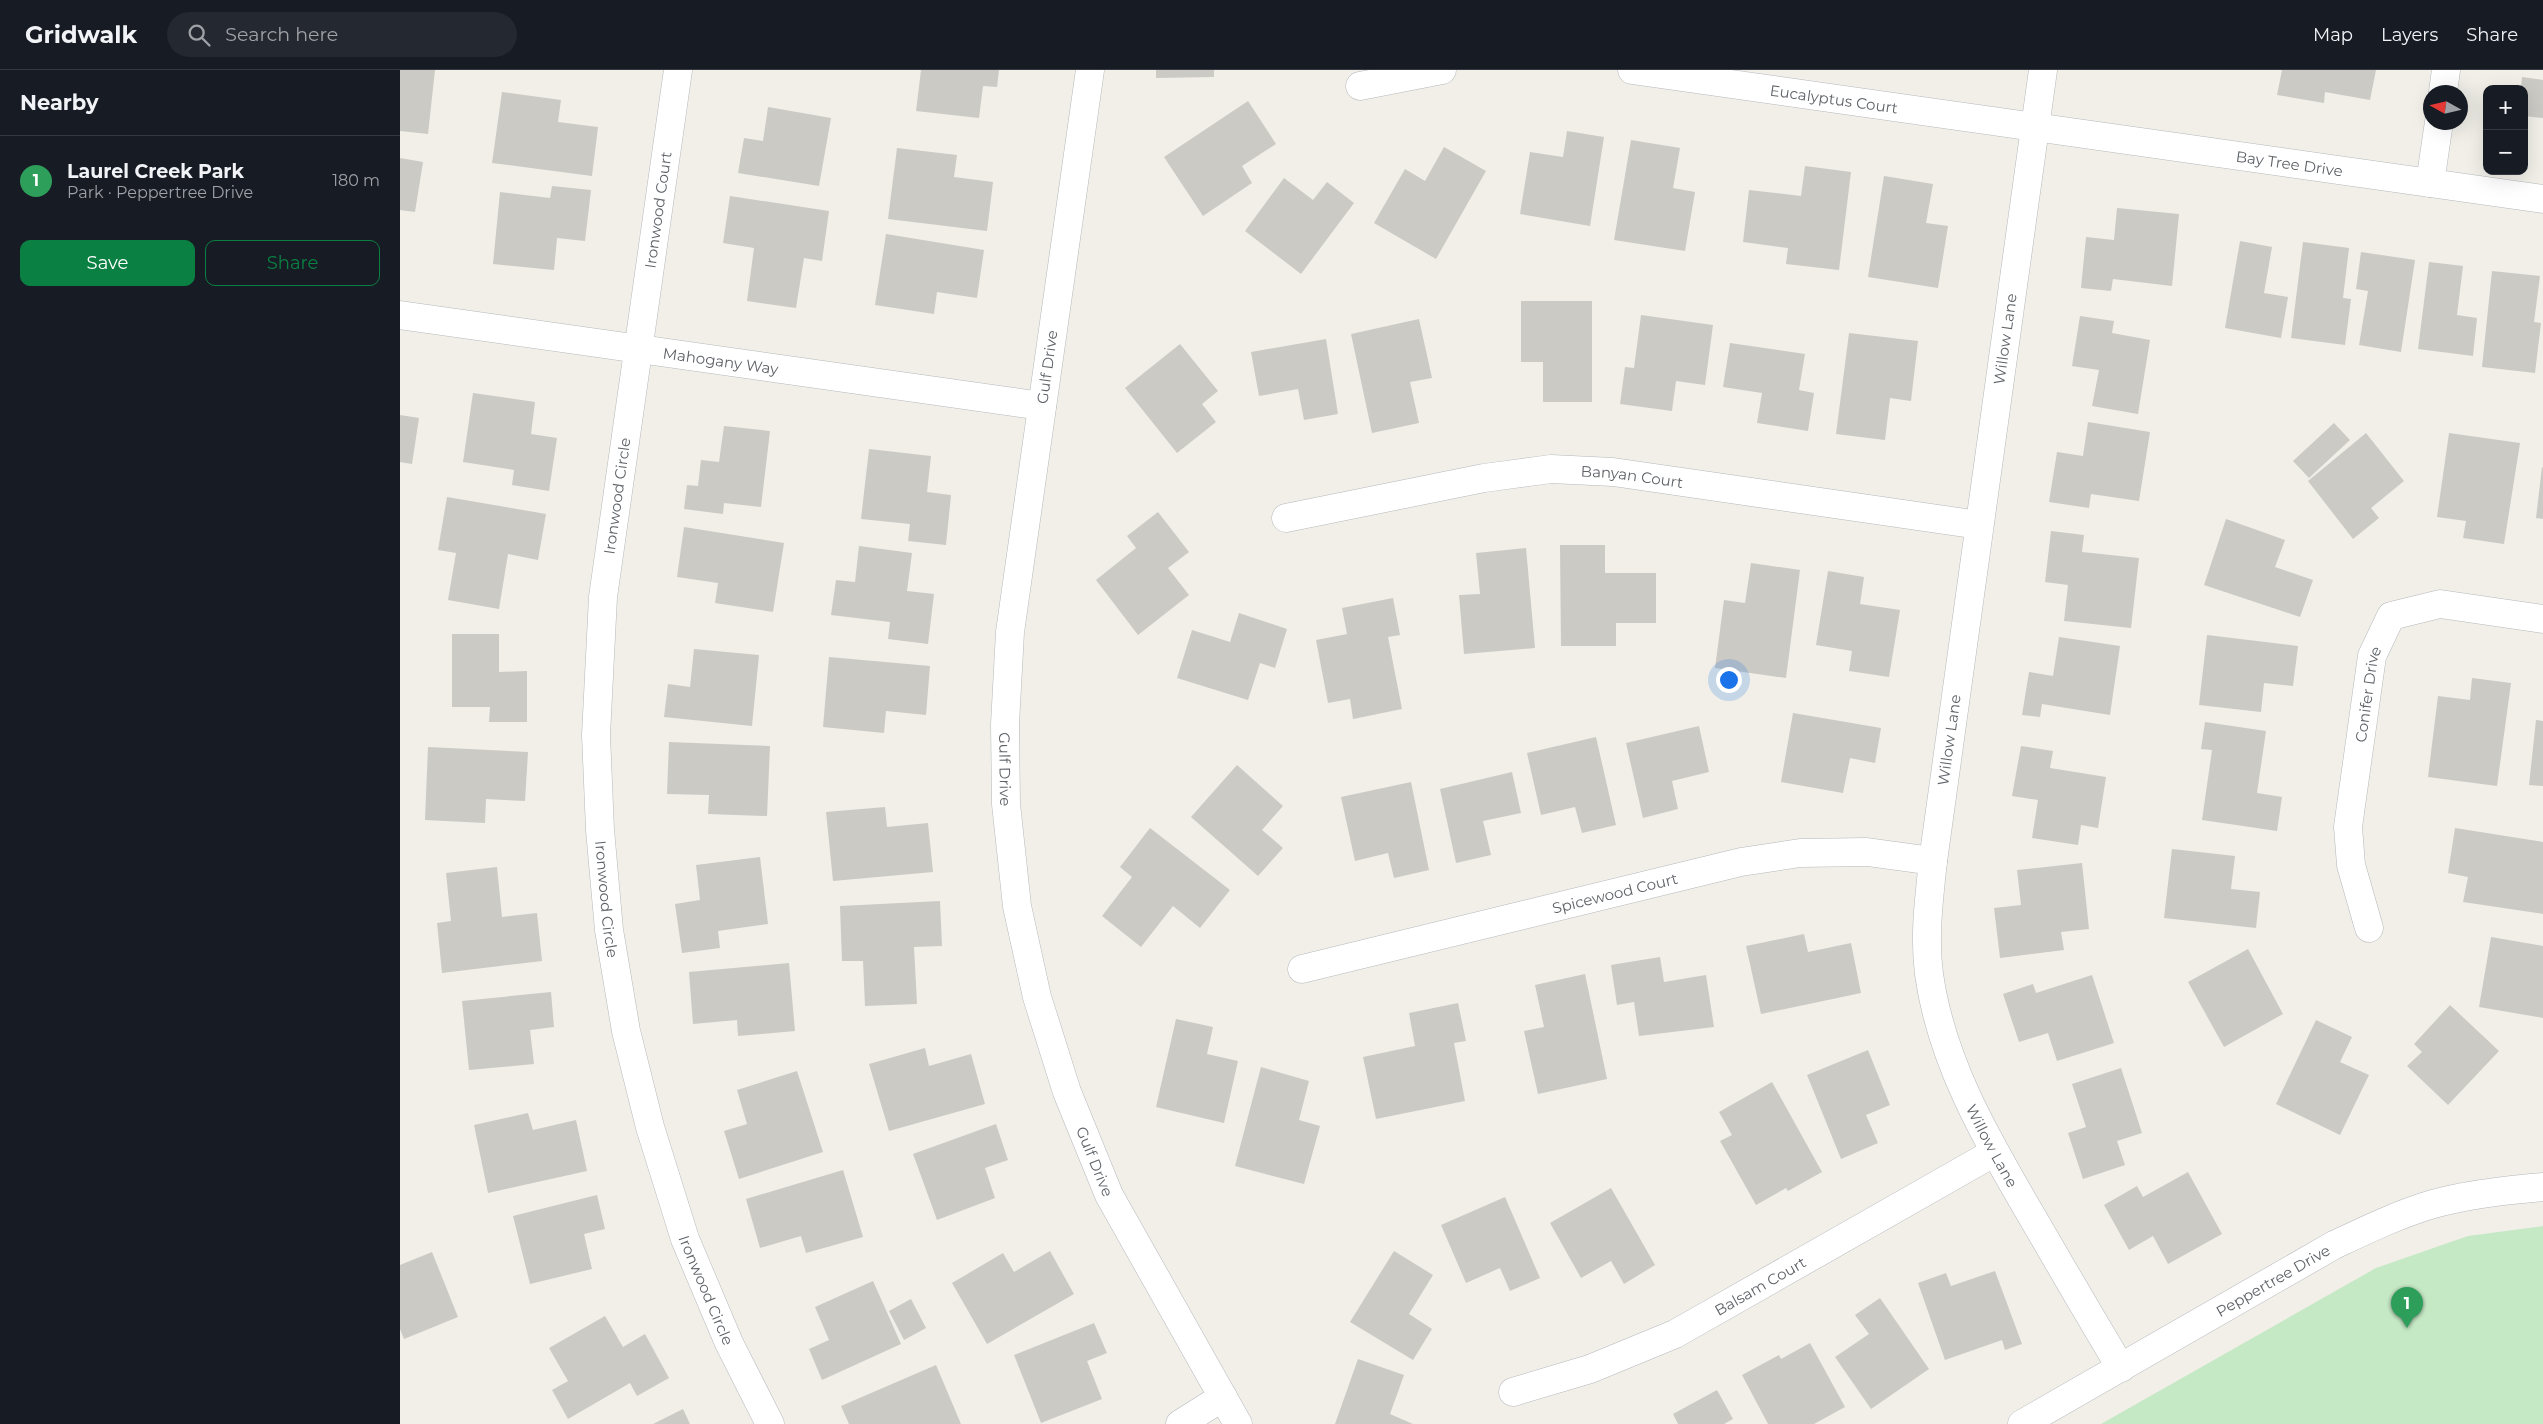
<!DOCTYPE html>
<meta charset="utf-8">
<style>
:root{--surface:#171b24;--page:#242831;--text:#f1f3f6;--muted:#9ea1a6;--line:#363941;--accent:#0b8043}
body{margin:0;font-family:Montserrat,sans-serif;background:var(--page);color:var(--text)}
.controls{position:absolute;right:15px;top:15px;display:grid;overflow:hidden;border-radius:10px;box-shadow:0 5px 20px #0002}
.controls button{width:45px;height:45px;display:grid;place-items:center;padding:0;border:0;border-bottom:1px solid var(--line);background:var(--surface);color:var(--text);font:25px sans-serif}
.compass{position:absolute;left:2023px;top:15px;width:45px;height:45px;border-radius:50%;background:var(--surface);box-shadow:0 5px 20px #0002;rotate:278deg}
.you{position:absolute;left:1328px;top:609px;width:18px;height:18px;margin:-12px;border:4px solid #fff;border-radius:50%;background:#1a73e8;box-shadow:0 0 0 8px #1a73e833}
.badge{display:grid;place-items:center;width:32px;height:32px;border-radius:50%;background:var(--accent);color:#fff;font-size:16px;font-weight:700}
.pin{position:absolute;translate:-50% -41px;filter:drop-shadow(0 1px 2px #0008)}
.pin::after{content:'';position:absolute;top:26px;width:18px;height:15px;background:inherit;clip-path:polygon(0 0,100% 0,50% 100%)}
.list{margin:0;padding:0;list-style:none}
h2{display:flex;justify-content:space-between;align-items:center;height:65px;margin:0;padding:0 20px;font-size:21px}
h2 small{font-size:16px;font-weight:400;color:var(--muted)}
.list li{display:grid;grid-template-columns:32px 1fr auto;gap:15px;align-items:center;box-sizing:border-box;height:90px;padding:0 20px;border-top:1px solid var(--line)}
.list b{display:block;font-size:19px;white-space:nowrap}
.list p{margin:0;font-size:16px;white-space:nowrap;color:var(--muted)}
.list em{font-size:16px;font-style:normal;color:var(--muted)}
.actions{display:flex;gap:10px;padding:15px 20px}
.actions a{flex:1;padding:11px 0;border:1px solid var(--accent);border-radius:10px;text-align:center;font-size:18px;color:var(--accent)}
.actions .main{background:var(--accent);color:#fff}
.icon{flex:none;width:28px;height:28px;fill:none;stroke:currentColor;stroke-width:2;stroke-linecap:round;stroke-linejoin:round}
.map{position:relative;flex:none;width:2143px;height:1354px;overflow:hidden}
header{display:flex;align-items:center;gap:30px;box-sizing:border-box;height:70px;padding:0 25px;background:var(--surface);border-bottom:1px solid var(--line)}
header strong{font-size:24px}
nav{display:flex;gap:28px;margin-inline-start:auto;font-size:18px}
.search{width:350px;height:45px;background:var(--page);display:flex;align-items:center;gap:12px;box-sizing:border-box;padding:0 18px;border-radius:28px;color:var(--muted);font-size:19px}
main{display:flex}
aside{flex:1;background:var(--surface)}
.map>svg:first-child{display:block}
.green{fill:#c5e8c5}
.building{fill:#cccac5}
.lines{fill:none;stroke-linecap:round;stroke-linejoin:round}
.minor-casing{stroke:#b5b8bc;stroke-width:29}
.minor{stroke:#fff;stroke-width:28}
.labels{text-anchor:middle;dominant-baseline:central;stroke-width:4;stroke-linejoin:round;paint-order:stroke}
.street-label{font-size:15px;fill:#5f6368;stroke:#fff}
</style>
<header>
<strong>Gridwalk</strong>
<div class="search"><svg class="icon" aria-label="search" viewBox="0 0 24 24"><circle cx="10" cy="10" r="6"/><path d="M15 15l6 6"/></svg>Search here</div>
<nav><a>Map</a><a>Layers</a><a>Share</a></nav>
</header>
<main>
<aside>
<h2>Nearby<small></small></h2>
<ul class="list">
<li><span class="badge" style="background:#2e9e5b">1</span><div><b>Laurel Creek Park</b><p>Park · Peppertree Drive</p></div><em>180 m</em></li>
</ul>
<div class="actions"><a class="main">Save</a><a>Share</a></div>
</aside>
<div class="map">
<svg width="2143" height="1354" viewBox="0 0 2143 1354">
<rect width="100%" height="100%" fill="#f1efe8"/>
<!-- green -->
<path class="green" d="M2143,1156V1354H1701L1976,1198L2068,1166Z"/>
<!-- building -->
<path class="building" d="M0,0H35L28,64L0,61Z
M521,0H599L597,17L583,16L579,48L516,41Z
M756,0H814V7L756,8Z
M1882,0H1976L1970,30L1925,22L1924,33L1877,25Z
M2122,7L2143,10V48L2124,46V19H2121Z
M102,22L161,30L158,52L198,57L192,106L92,93Z
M848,31L876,74L842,96L852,113L803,146L764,87Z
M368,37L431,48L419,116L338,103L344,68L363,71Z
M1167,61L1204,67L1190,156L1120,144L1130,82L1163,87Z
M1231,70L1280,78L1273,118L1295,122L1285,181L1214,170Z
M1044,77L1086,101L1036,189L974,153L1005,99L1025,111Z
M497,78L557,85L554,107L593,112L587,161L488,149Z
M0,88L23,92L15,142L0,140Z
M1405,96L1451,102L1439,200L1386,194L1388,178L1343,172L1349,120L1401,126Z
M1484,106L1533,114L1526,153L1548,156L1538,218L1468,207Z
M884,108L913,130L927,112L954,133L901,204L845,161Z
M152,116L191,120L185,171L157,168L154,200L93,194L100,122L150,128Z
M330,126L429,141L422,191L404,188L396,238L347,231L354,178L323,173Z
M1717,138L1779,144L1772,216L1713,209L1711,221L1681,218L1686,167L1714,170Z
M486,164L584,180L577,228L537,222L534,244L475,235Z
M1840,171L1872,177L1864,223L1888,227L1881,268L1825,258Z
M1903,172L1949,178L1943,228L1951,229L1945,275L1891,268Z
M1961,182L2015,190L2001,282L1959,275L1968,221L1956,219Z
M2029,192L2063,196L2057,245L2077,248L2073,286L2018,279Z
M2092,201L2140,206L2134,252L2141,253L2135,303L2082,297Z
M1121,231H1192V332H1143V292H1121Z
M1241,245L1313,255L1305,315L1276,311L1272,341L1220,334L1225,297L1234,298Z
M1680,246L1714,251L1712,263L1750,270L1738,344L1692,336L1699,300L1672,296Z
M1019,249L1032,308L1010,312L1019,353L972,363L951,264Z
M1449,263L1518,271L1511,331L1490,328L1485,370L1436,364Z
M926,269L938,344L904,350L898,319L859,326L851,282Z
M1330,273L1405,284L1399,320L1414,323L1408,361L1357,353L1362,323L1323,317Z
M780,274L818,321L802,334L816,352L777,383L725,318Z
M73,323L135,332L131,364L157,368L149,421L112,415L114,400L63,392Z
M0,345L19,348L12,394L0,392Z
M1688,352L1750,362L1739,431L1691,424L1689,438L1649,432L1657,382L1683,386Z
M1934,353L1950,370L1909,408L1893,391Z
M324,356L370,361L361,437L324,433L323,444L284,439L287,415L298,416L301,390L319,392Z
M1966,363L2004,411L1971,438L1979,448L1953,469L1908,411Z
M2049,363L2120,373L2104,474L2063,468L2066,451L2037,447Z
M469,379L531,386L527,422L551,425L546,475L508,471L510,454L461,449Z
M2142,397L2143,398V449L2136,448Z
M47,427L146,444L138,490L108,484L99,539L48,530L56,483L38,480Z
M758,442L789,482L768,498L789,525L738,565L696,510L736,478L727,466Z
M1826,449L1885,470L1875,497L1913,510L1900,547L1804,515Z
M284,457L384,473L373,542L315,533L318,513L277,507Z
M1651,461L1684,465L1682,482L1739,488L1731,558L1664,551L1668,515L1645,512Z
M1160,475H1205V503H1256V553H1216V576H1161Z
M459,476L512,483L507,521L534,524L528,574L488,569L490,552L431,545L436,510L455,512Z
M1126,478L1135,578L1064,584L1059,525L1080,524L1076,483Z
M1351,493L1400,500L1386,608L1315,598L1324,530L1345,533Z
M1428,501L1464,507L1460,534L1500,540L1489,607L1449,601L1452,581L1416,575Z
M993,528L1000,565L988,567L1002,639L953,649L950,629L928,633L916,570L947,564L942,538Z
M839,543L887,559L875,598L860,593L848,630L777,608L792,560L830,572Z
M52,564H99V602L127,601V652H89L90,637H52Z
M1807,565L1898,576L1893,616L1864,613L1861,642L1799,635Z
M1659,567L1720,576L1710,645L1642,634L1640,647L1622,645L1629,602L1653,606Z
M294,579L359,585L352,656L264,647L268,614L290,617Z
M429,587L530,596L526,645L486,641L484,663L423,657Z
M2072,608L2111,613L2097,716L2028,707L2038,626L2070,630Z
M1393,643L1481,658L1475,693L1450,688L1443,723L1381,712Z
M2136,650L2143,651V716L2129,715Z
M1805,652L1866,661L1857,723L1882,727L1877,761L1802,750L1812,680L1801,679Z
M1299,656L1309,702L1272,711L1278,739L1243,748L1226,673Z
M1196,667L1216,755L1182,763L1175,737L1141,745L1127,683Z
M269,672L370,676L367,746L308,744L309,725L267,724Z
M1621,676L1653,681L1650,698L1706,707L1698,758L1681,755L1678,775L1632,768L1638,730L1612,726Z
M28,677L128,682L125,731L86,729L85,753L25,750Z
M837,695L883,736L862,760L883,778L858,806L791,747Z
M1112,702L1121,743L1083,751L1091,785L1056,793L1040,719Z
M1011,712L1029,800L994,808L988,783L955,791L941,727Z
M485,737L487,757L528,753L533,802L433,811L426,742Z
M750,758L830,820L800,858L773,836L741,877L702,846L732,807L720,797Z
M2055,758L2143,772V844L2063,832L2068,807L2048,803Z
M1772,779L1835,786L1831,819L1860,822L1856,858L1764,848Z
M360,787L368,854L318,861L320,878L282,883L275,834L300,830L296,795Z
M1682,793L1689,859L1661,862L1664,880L1600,888L1594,838L1621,835L1617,800Z
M97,797L102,847L137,843L142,891L42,903L37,853L51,851L46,803Z
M540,831L542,876L514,877L517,934L465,936L463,891H442L440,836Z
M1404,864L1408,882L1451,873L1461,923L1361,944L1346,876Z
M2091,867L2143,876V948L2079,937Z
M1848,879L1883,944L1824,977L1788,912Z
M1260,887L1264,912L1306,905L1314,957L1239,966L1234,932L1217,935L1211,895Z
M389,893L395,961L338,966L337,950L293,954L289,902Z
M1185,904L1207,1009L1138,1024L1124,961L1144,957L1135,915Z
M1692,905L1714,973L1657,991L1648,963L1619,972L1603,924L1633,914L1636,923Z
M151,922L154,957L130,960L134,994L69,1000L62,931Z
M1058,933L1066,971L1054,973L1065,1031L976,1049L963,987L1015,976L1009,943Z
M2050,935L2099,981L2048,1035L2007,996L2022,982L2014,974Z
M776,949L813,957L807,984L838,991L824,1053L756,1037Z
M1916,950L1952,967L1940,992L1969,1005L1940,1065L1876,1034Z
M525,978L529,996L571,984L585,1034L489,1061L469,994Z
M1468,980L1490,1035L1466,1045L1478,1073L1441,1089L1407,1005Z
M861,997L909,1011L899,1050L920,1056L904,1114L835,1096Z
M1721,998L1742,1063L1717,1071L1725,1095L1683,1109L1668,1063L1686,1057L1672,1014Z
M397,1001L423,1082L339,1109L324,1061L347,1054L337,1020Z
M1372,1012L1422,1102L1388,1121L1386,1118L1356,1135L1320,1071L1332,1065L1319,1042Z
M128,1043L133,1060L176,1050L187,1101L88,1123L74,1055Z
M596,1054L608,1090L585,1098L595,1128L537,1150L513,1084Z
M443,1100L463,1167L406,1183L401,1166L360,1178L346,1129Z
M1788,1102L1822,1164L1768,1194L1753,1166L1729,1180L1704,1135L1737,1116L1743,1127Z
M1211,1118L1255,1195L1224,1214L1211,1191L1181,1208L1150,1153Z
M197,1125L205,1159L184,1164L192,1199L130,1214L113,1146Z
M1105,1127L1140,1208L1110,1221L1100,1198L1066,1213L1041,1155Z
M650,1181L674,1224L587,1274L552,1213L603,1183L614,1202Z
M994,1181L1033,1205L1009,1244L1032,1259L1013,1290L950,1252Z
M32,1182L58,1247L4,1269L0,1259V1195Z
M1595,1201L1622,1274L1605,1280L1602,1270L1545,1290L1518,1213L1546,1203L1551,1216Z
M473,1211L501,1274L422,1310L409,1279L429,1270L415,1237Z
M1480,1228L1529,1299L1471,1339L1435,1287L1469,1264L1455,1245Z
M511,1229L526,1258L504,1270L489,1241Z
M205,1246L223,1277L245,1264L269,1308L237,1326L230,1313L168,1349L152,1320L168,1311L149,1278Z
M694,1253L707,1283L687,1291L702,1329L641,1353L614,1285Z
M1410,1273L1445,1337L1414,1354H1368L1342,1305L1379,1285L1381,1289Z
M958,1289L1004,1305L990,1344L1013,1354H935Z
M536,1295L561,1354H449L441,1336Z
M1317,1320L1333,1349L1324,1354H1278L1273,1344Z
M283,1339L290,1354H253Z"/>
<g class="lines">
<!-- minor casing -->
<g class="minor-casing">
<g id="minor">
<path id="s1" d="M278,0L203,527L196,665L200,760L209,860L226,961L250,1057L285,1169L329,1273L370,1354"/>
<path id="s2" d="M690,0L610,562L605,654L606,734L617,836L637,927L667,1022L709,1125L838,1354"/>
<path id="s3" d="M1232,0L2143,129"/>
<path id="s4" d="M1643,0L1533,791C1529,829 1524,866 1529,904C1541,990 1584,1064 1627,1138C1658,1191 1689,1245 1721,1298"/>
<path d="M960,16L1042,0"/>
<path d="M2043,22L2046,0"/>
<path d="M2030,113L2039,52"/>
<path id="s5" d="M0,245L642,336"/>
<path id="s6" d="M886,448L1084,408L1151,399L1213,402L1579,455"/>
<path id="s7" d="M1969,858L1951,795L1948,757L1972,586L1991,546L2040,534L2143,549"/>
<path id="s8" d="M902,899L1341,792L1400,783L1467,782L1533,791"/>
<path id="s9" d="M1113,1322L1190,1299L1275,1264L1595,1082"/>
<path d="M780,1354L823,1327"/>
<path id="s10" d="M1622,1354L1934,1175C1966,1160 1999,1144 2033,1134C2069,1124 2106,1120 2143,1117"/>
</g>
</g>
<!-- minor -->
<use href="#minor" class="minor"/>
</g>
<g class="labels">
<!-- street labels -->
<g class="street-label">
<text stroke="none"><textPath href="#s3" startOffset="204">Eucalyptus Court</textPath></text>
<text stroke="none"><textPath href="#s3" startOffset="664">Bay Tree Drive</textPath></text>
<text transform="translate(258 140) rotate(-82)">Ironwood Court</text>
<text transform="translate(1605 269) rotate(-82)">Willow Lane</text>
<text stroke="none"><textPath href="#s5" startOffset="324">Mahogany Way</textPath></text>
<text transform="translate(647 297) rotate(-82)">Gulf Drive</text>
<text stroke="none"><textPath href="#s6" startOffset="351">Banyan Court</textPath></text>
<text transform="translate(217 426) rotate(-82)">Ironwood Circle</text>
<text stroke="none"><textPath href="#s7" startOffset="238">Conifer Drive</textPath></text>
<text transform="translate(1549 670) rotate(-82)">Willow Lane</text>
<text stroke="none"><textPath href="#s2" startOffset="705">Gulf Drive</textPath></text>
<text stroke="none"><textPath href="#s8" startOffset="322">Spicewood Court</textPath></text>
<text stroke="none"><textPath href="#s1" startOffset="835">Ironwood Circle</textPath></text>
<text stroke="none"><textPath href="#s4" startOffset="1096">Willow Lane</textPath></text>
<text stroke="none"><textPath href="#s2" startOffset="1110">Gulf Drive</textPath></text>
<text stroke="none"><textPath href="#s10" startOffset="289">Peppertree Drive</textPath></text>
<text stroke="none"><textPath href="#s9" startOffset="270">Balsam Court</textPath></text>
<text stroke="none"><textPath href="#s1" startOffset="1240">Ironwood Circle</textPath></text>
</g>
</g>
</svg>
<div class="controls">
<button>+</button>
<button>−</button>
</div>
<svg class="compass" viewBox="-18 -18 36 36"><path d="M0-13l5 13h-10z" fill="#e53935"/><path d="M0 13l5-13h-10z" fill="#9ea1a6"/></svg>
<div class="you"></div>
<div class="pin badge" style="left:2007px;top:1258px;background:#2e9e5b">1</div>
</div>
</main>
